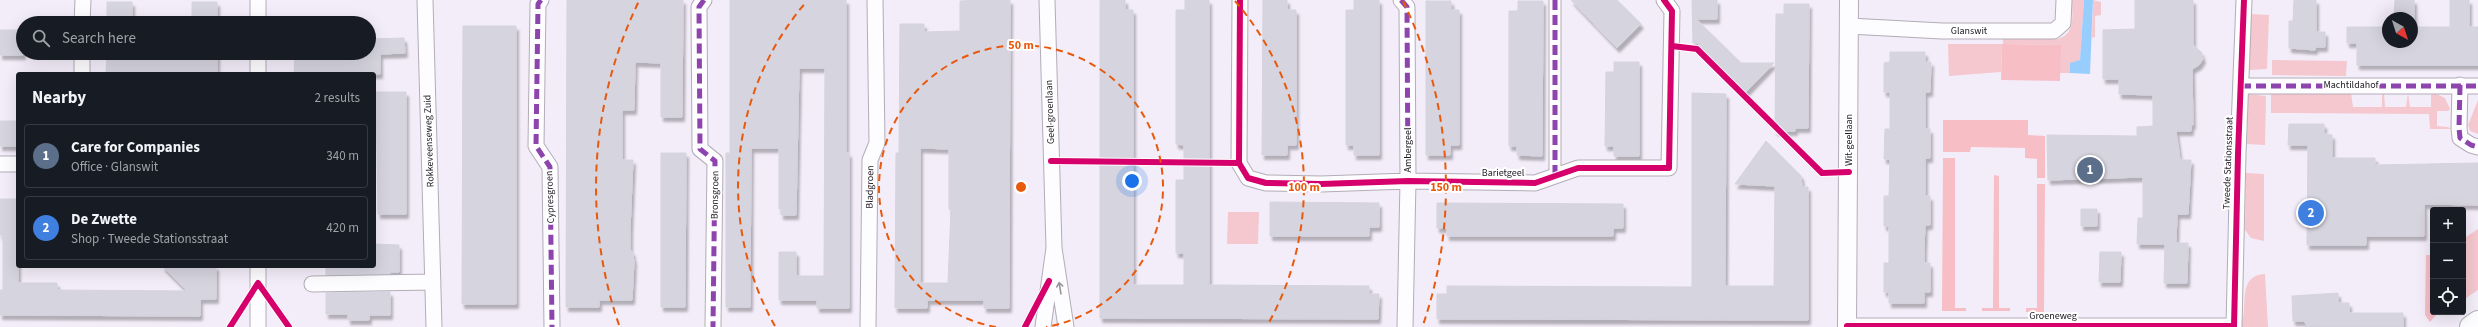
<!DOCTYPE html>
<meta charset="utf-8">
<style>
:root{--surface:#171b24;--page:#242831;--text:#f1f3f6;--muted:#9ea1a6;--line:#363941;--accent:#b3b2b8}
body{margin:0;font-family:"Source Sans 3",sans-serif;background:var(--page);color:var(--text)}
.controls{position:absolute;right:12px;bottom:12px;display:grid;overflow:hidden;border-radius:4px;box-shadow:0 4px 16px #0002}
.controls button{width:36px;height:36px;display:grid;place-items:center;padding:0;border:0;border-bottom:1px solid var(--line);background:var(--surface);color:var(--text);font:20px sans-serif}
.compass{position:absolute;left:2382px;top:12px;width:36px;height:36px;border-radius:50%;background:var(--surface);box-shadow:0 4px 16px #0002;rotate:141deg}
.you{position:absolute;left:1132px;top:181px;width:14px;height:14px;margin:-10px;border:3px solid #fff;border-radius:50%;background:#1a73e8;box-shadow:0 0 0 6px #1a73e833}
.badge{display:grid;place-items:center;width:26px;height:26px;border-radius:50%;background:var(--accent);color:#fff;font-size:13px;font-weight:700}
.pin{position:absolute;translate:-50% -50%;border:2px solid #fff;box-shadow:0 1px 4px #0006}
.list{margin:0;padding:0;list-style:none}
h2{display:flex;justify-content:space-between;align-items:center;height:52px;margin:0;padding:0 16px;font-size:17px}
h2 small{font-size:13px;font-weight:400;color:var(--muted)}
.list li{display:grid;grid-template-columns:26px 1fr auto;gap:12px;align-items:center;box-sizing:border-box;height:64px;margin:0 8px 8px;padding:0 8px;border:1px solid var(--line);border-radius:4px}
.list b{display:block;font-size:15px;white-space:nowrap}
.list p{margin:0;font-size:13px;white-space:nowrap;color:var(--muted)}
.list em{font-size:13px;font-style:normal;color:var(--muted)}
.icon{flex:none;width:22px;height:22px;fill:none;stroke:currentColor;stroke-width:2;stroke-linecap:round;stroke-linejoin:round}
.map{position:relative;flex:none;width:2478px;height:327px;overflow:hidden}
.search{position:absolute;background:var(--surface);box-shadow:0 4px 16px #0002;left:16px;top:16px;width:360px;height:44px;display:flex;align-items:center;gap:10px;box-sizing:border-box;padding:0 14px;border-radius:22px;color:var(--muted);font-size:15px}
.panel{position:absolute;background:var(--surface);box-shadow:0 4px 16px #0002;left:16px;top:72px;width:360px;height:196px;border-radius:4px}
.map>svg:first-child{display:block}
.green{fill:#f5c7ce}
.forest{fill:#f7bec6}
.water{fill:#98cefd}
.building{fill:#d6d4df;stroke:#d5d3de;fill-rule:evenodd;filter:url(#shadow)}
.lines{fill:none;stroke-linecap:round;stroke-linejoin:round}
.pedestrian-casing{stroke:#b2adb7;stroke-width:13}
.minor-casing{stroke:#b2adb7;stroke-width:17}
.tertiary-casing{stroke:#b2adb7;stroke-width:20}
.primary-casing{stroke:#b2adb7;stroke-width:24}
.pedestrian{stroke:#fdfcfe;stroke-width:11}
.minor{stroke:#fdfcfe;stroke-width:15}
.tertiary{stroke:#fdfcfe;stroke-width:18}
.primary{stroke:#fdfcfe;stroke-width:22}
.quiet{stroke:#8e44ad;stroke-width:5;stroke-dasharray:10 5;stroke-linecap:butt}
.cycleway-casing{stroke:#fff;stroke-width:8}
.cycleway{stroke:#d6006c;stroke-width:6}
.oneway{stroke:#98959b}
.ring{fill:none;stroke:#e8590c;stroke-width:2;stroke-dasharray:7 5}
.labels{text-anchor:middle;dominant-baseline:central;stroke-width:4;stroke-linejoin:round;paint-order:stroke}
.street-label{font-size:10px;fill:#1d1822;stroke:#fff}
.centre{fill:#e8590c;stroke:#fff;stroke-width:2}
.ring-label{font-size:12px;text-anchor:middle;font-weight:bold;fill:#e8590c;stroke:#fff;stroke-width:4;stroke-linejoin:round;paint-order:stroke}
</style>
<div class="map">
<svg width="2478" height="327" viewBox="0 0 2478 327">
<defs>
<filter id="shadow"><feDropShadow dx="2.5" dy="4.5" stdDeviation="1" flood-color="#0004"/></filter>
</defs>
<rect width="100%" height="100%" fill="#f3edf9"/>
<!-- green -->
<path class="green" d="M2072,0H2084L2080,60L2070,64V73H2060V45L2003,44V39H2058C2076,34 2072,14 2072,0Z
M2093,0L2101,2V15L2095,16V37L2092,38Z
M2250,14L2269,15L2267,69L2249,70Z
M1948,44H2002L2001,72L1949,76Z
M2272,60L2347,61L2346,76L2272,75Z
M2271,92L2351,93L2353,107H2382V94L2384,93L2385,107H2406L2408,93L2410,107H2431V95L2434,93L2445,98L2450,109L2448,111H2437V126L2448,127L2451,129H2430L2429,114L2271,113Z
M2248,94L2266,96L2265,145L2247,144Z
M2478,100V134L2470,131L2468,125Z
M2246,173L2264,174V241L2251,238L2245,230Z
M1228,212H1259L1258,244H1227Z
M2478,229V290L2463,300V239Z
M2265,274L2268,327H2240C2250,309 2235,276 2265,274Z"/>
<!-- forest -->
<path class="forest" d="M2002,44L2061,45L2060,81L2001,80Z
M1943,120H2028V135L2045,136V178H2037V159L2025,158V148L1971,147L1970,152H1943Z
M1943,158H1955V308H1966V311H1942Z
M1994,175L1999,176V308H2010V311H1982V308H1993Z
M2037,184H2045L2044,312H2026V308H2037Z
M2426,255H2433V312H2439L2430,322L2425,315Z"/>
<!-- water -->
<path class="water" d="M2084,0H2093L2090,74L2070,73V63L2080,60Z"/>
<!-- building -->
<path class="building" d="M567,0H683L682,117H661V63L635,62L634,110H622V160H633L630,230V251H632L634,261L632,300H599V307H566Z
M730,0H846V153H849V308H817V300H779V252H796V276H824L825,68H799L796,215H781V208L779,209V148H751L750,307H726V153H730Z
M985,0H1010L1009,308H984V300H927V308H895L896,153H899L900,24H924V32L960,31V1ZM920,148L949,149V209H951L948,283H920Z
M1100,0H1125V10H1133V285H1184V253H1176V180H1184V145L1176,144V10H1185V0H1209V285L1369,286V294H1379L1378,319L1100,318Z
M1263,0H1287V10H1296V145H1287V155H1262Z
M1354,0H1379V155H1354V145H1346V10H1354Z
M1571,0H1617L1641,24L1617,48Z
M1692,0H1717V19H1696L1741,63H1774L1746,92L1697,43H1693Z
M2135,0H2193V45L2201,52L2203,59L2199,65L2192,69L2193,125H2191V131H2176L2180,160H2191L2188,214H2177L2176,243H2188L2187,283H2164L2165,244H2137L2138,218H2143V177L2048,180L2047,135L2137,136V127L2153,126V95L2119,94V79H2103V30L2135,29Z
M2294,0H2316V32H2325V47H2315V50L2289,48V21H2293Z
M2395,0H2414V27H2450V0H2469V27H2478V65H2357V43H2347V27H2388V42H2412V18H2394Z
M1426,1H1451V10H1459V145H1450V155H1426Z
M1518,1H1543L1542,156L1517,155V146H1509V11H1518Z
M107,2H132V23H107Z
M192,2H217V23H192Z
M1784,4H1809L1808,128H1795V131H1775L1776,14H1784Z
M463,26H516V304H462Z
M0,30H23V55H0Z
M404,38L405,53L380,54V74H294L295,53H369V39Z
M1890,52H1925V62H1931L1930,92H1925V129H1930V158H1925V196H1930V225H1925L1924,248V263H1930V292H1924V303H1889V292H1884V263H1889V226H1884V196H1889L1890,159H1884L1885,129H1890V92H1884V63L1890,62Z
M107,53H217V74H106Z
M1614,62H1639V156H1614V146H1605L1606,72H1614Z
M376,92H406V214H378Z
M1692,93L1726,94L1725,286H1774L1775,186L1735,184L1766,141L1801,176L1802,187H1808V320L1437,319V294H1447V286L1692,287Z
M0,121H18V146H0Z
M2289,124H2324V134L2332,135V158H2375V165L2478,163V205L2424,204V236H2366V245H2307L2308,145H2288Z
M661,153H686L685,307H661Z
M0,199H18V283H57V290L187,291L162,266H216V299H200V316L0,315V290H3V235H0Z
M1270,202L1379,203V227H1369V236H1270Z
M1437,203L1623,204V228H1613V236H1447V228H1437Z
M2081,209H2097V226H2081Z
M374,244L399,245V272H390V274L326,275V266H374Z
M2100,252H2121L2120,282H2099Z
M390,292V315H369V320H348V314H326V293Z
M2338,293V303H2349V313H2403V327L2307,326L2304,321H2293L2292,296Z"/>
<g class="lines">
<!-- pedestrian casing -->
<g class="pedestrian-casing">
<path id="pedestrian" d="M1555,175V0"/>
</g>
<!-- minor casing -->
<g class="minor-casing">
<path id="minor" d="M258,0V23
M425,0L434,327
M541,0L538,4L536,146L550,167L552,327
M704,0L699,7L700,149L715,161L713,327
M1047,0L1054,248
M1240,0L1239,163L1248,178L1266,183L1321,184L1408,181L1535,183L1578,168H1669L1672,11L1664,0
M1401,0L1407,7L1408,181L1405,327
M82,23L83,0
M1849,26L1942,31H2054L2063,23L2064,0
M258,53V74
M82,74V53
M2460,85L2459,128L2460,138L2471,145L2478,147
M2241,86H2478
M0,164H18
M258,266V327
M312,284L433,282
M1847,326H2234L2238,154L2244,0
M868,327L870,160L877,143L875,0
M1043,327L1054,248L1066,327"/>
</g>
<!-- tertiary casing -->
<g class="tertiary-casing">
<path id="tertiary" d="M1847,327L1849,0"/>
</g>
<!-- primary casing -->
<g class="primary-casing">
<path id="primary" d="M2471,327L2478,322"/>
</g>
<!-- pedestrian -->
<use href="#pedestrian" class="pedestrian"/>
<!-- minor -->
<use href="#minor" class="minor"/>
<!-- tertiary -->
<use href="#tertiary" class="tertiary"/>
<!-- primary -->
<use href="#primary" class="primary"/>
<!-- quiet -->
<path class="quiet" d="M541,0L538,4L536,146L550,167L552,327
M704,0L699,7L700,149L715,161L713,327
M1401,0L1407,7L1408,181
M2460,85L2459,128L2460,138L2471,145L2478,147
M2241,86H2478
M1555,175V0"/>
<!-- cycleway casing -->
<g class="cycleway-casing">
<path id="cycleway" d="M1240,0L1239,163L1248,178L1266,183L1321,184L1408,181L1535,183L1578,168H1669L1672,11L1664,0
M1672,46L1697,49L1822,173L1849,172
M1051,161L1239,163
M1847,326H2234
M230,327L258,283L289,327
M1025,327L1049,281
M2234,327L2238,154L2244,0"/>
</g>
<!-- cycleway -->
<use href="#cycleway" class="cycleway"/>
</g>
<!-- one-way arrows -->
<defs><path id="oneway-shaft" d="M-6 0H5M1.5-3L5.5 0L1.5 3" fill="none" stroke-width="1.6" stroke-linecap="round" stroke-linejoin="round"/></defs>
<use class="oneway" href="#oneway-shaft" transform="translate(1060 288) rotate(-99)"/>
<!-- distance rings -->
<g class="ring">
<path d="M996 327A142 142 0 1 1 1046 327"/>
<path d="M775 326A283 283 0 0 1 807 1M1235 1A283 283 0 0 1 1267 326"/>
<path d="M619 325A425 425 0 0 1 639 1M1403 1A425 425 0 0 1 1423 325"/>
</g>
<g class="labels">
<!-- street labels -->
<g class="street-label">
<text x="1969" y="31">Glanswit</text>
<text x="2351" y="85">Machtildahof</text>
<text transform="translate(1050 112) rotate(-92)">Geel-groenlaan</text>
<text transform="translate(1849 140) rotate(-90)">Wit-geellaan</text>
<text transform="translate(429 141) rotate(-92)">Rokkeveenseweg Zuid</text>
<text transform="translate(1408 150) rotate(-90)">Ambergeel</text>
<text transform="translate(2228 163) rotate(-88)">Tweede Stationsstraat</text>
<text x="1503" y="173">Barietgeel</text>
<text transform="translate(870 187) rotate(-89)">Bladgroen</text>
<text transform="translate(715 195) rotate(-89)">Bronsgroen</text>
<text transform="translate(550 197) rotate(-92)">Cypresgroen</text>
<text x="2053" y="316">Groeneweg</text>
</g>
</g>
<circle cx="1021" cy="187" r="6" class="centre"/>
<g class="ring-label">
<text x="1021" y="49">50 m</text>
<text x="1304" y="191">100 m</text>
<text x="1446" y="191">150 m</text>
</g>
</svg>
<div class="controls">
<button>+</button>
<button>−</button>
<button><svg class="icon" aria-label="locate" viewBox="0 0 24 24"><circle cx="12" cy="12" r="6"/><path d="M12 2v4M12 18v4M2 12h4M18 12h4"/></svg></button>
</div>
<svg class="compass" viewBox="-18 -18 36 36"><path d="M0-13l5 13h-10z" fill="#e53935"/><path d="M0 13l5-13h-10z" fill="#9ea1a6"/></svg>
<div class="you"></div>
<div class="pin badge" style="left:2090px;top:170px;background:#5c6f8a">1</div>
<div class="pin badge" style="left:2311px;top:213px;background:#3f7fe0">2</div>
<div class="search"><svg class="icon" aria-label="search" viewBox="0 0 24 24"><circle cx="10" cy="10" r="6"/><path d="M15 15l6 6"/></svg>Search here</div>
<section class="panel">
<h2>Nearby<small>2 results</small></h2>
<ul class="list">
<li><span class="badge" style="background:#5c6f8a">1</span><div><b>Care for Companies</b><p>Office · Glanswit</p></div><em>340 m</em></li>
<li><span class="badge" style="background:#3f7fe0">2</span><div><b>De Zwette</b><p>Shop · Tweede Stationsstraat</p></div><em>420 m</em></li>
</ul>
</section>
</div>
